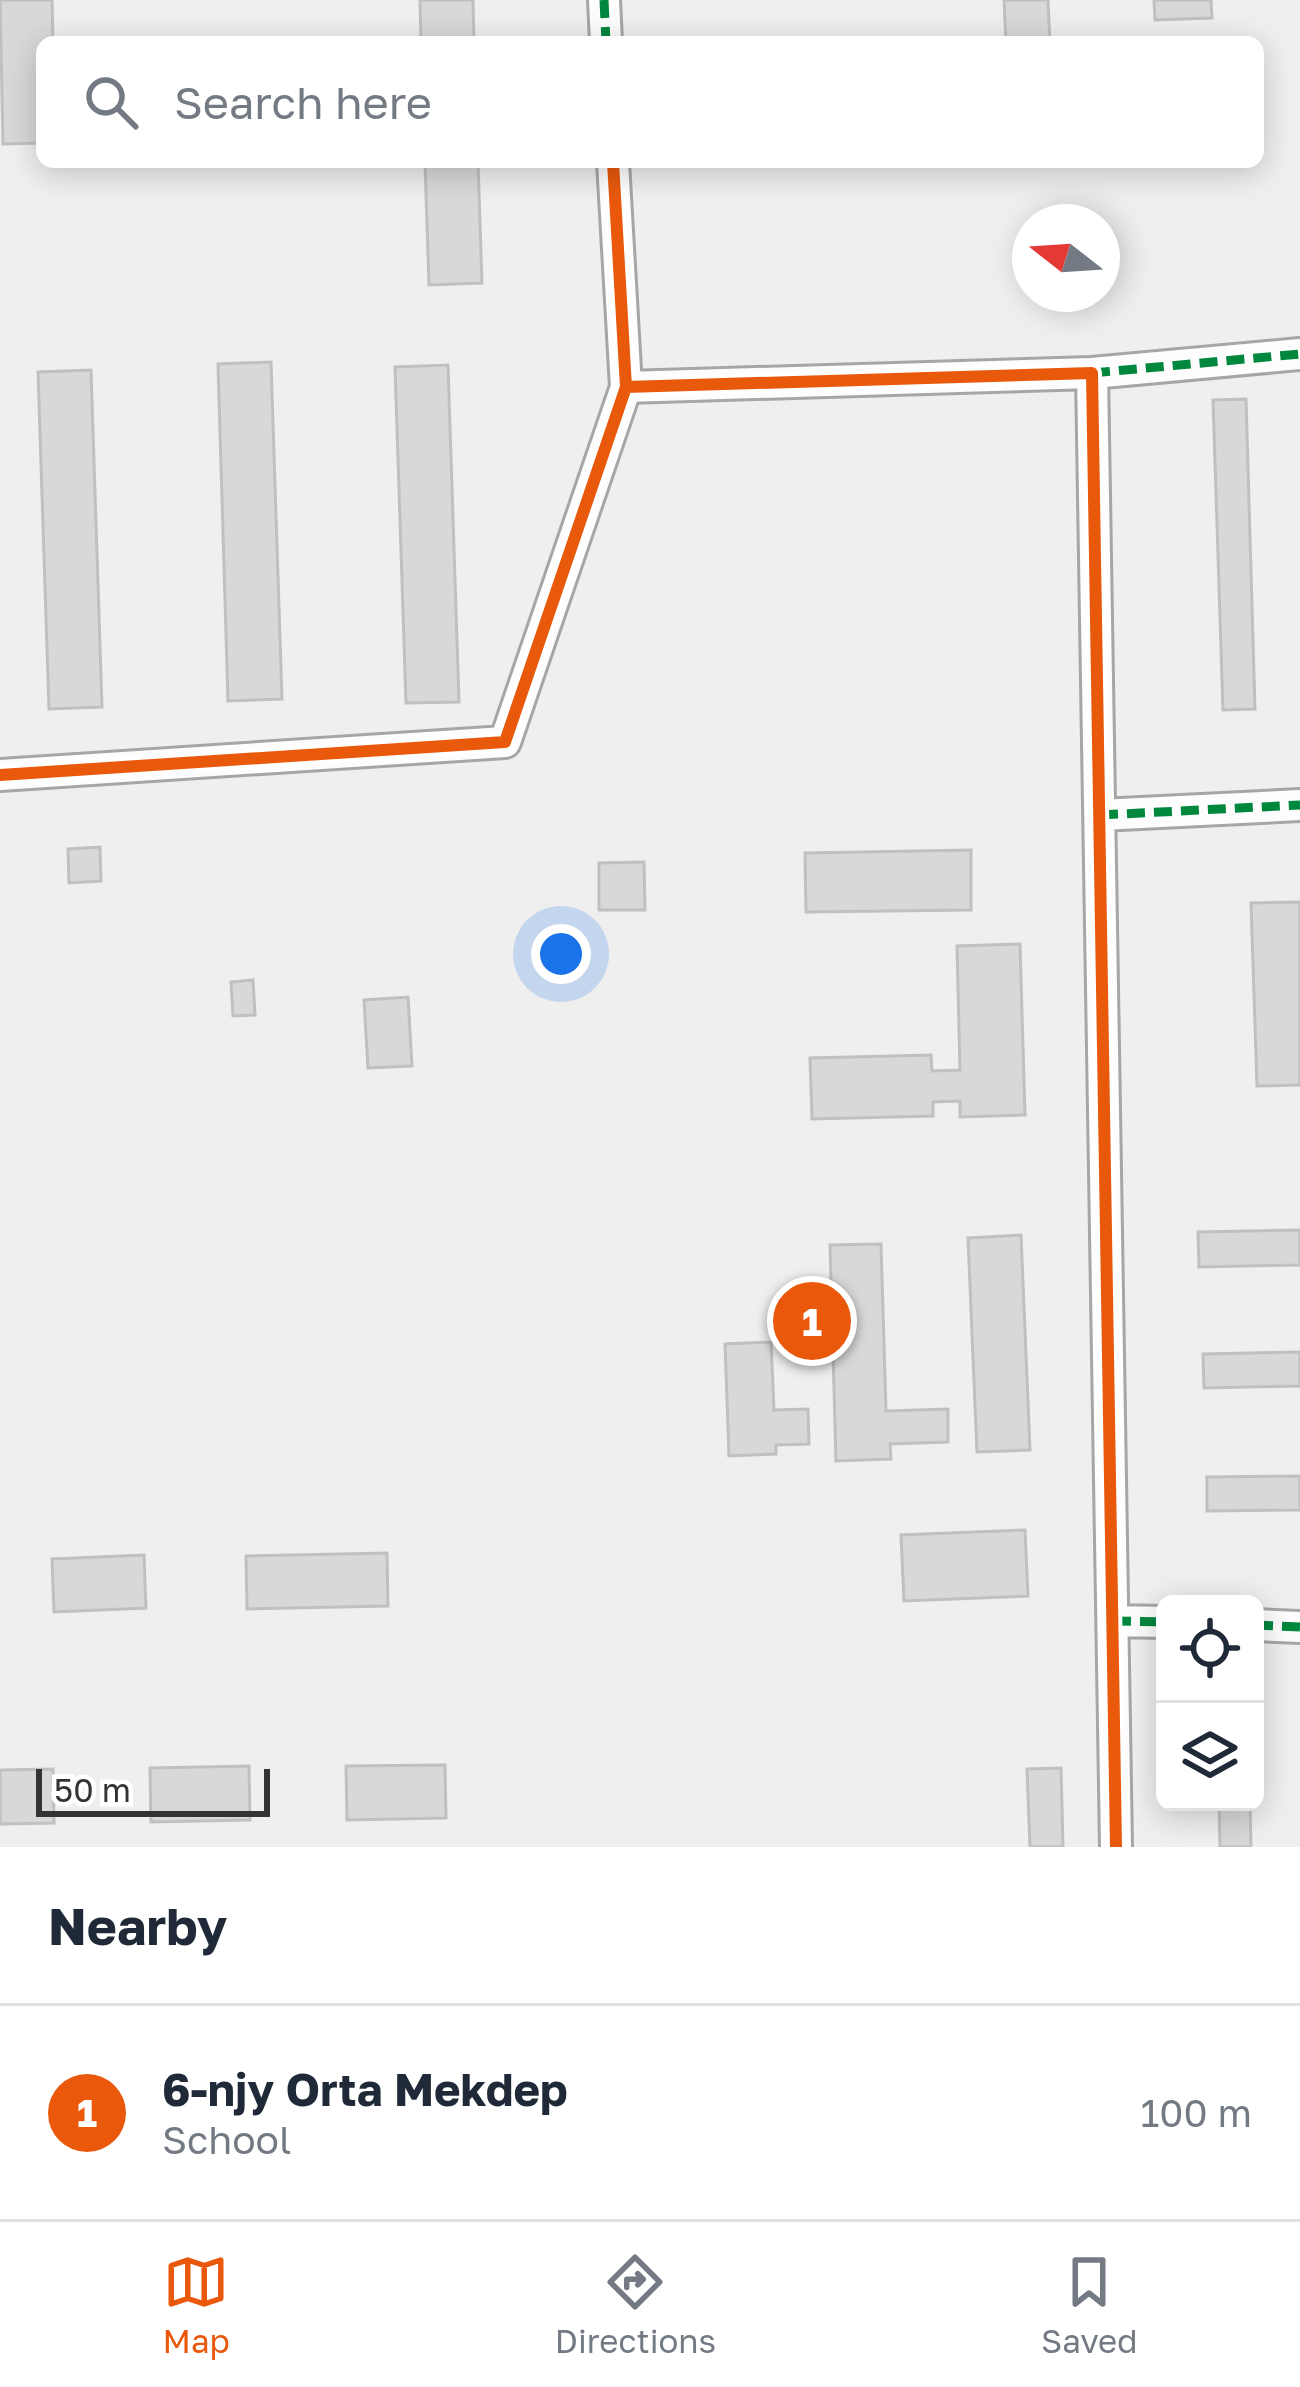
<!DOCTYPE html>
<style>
:root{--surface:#fff;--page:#f6f6f7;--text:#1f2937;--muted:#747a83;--line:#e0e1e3;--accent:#ea580c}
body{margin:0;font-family:"Golos Text",sans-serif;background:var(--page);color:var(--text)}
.controls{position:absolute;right:36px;bottom:36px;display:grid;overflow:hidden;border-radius:18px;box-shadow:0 6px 30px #0003}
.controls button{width:108px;height:108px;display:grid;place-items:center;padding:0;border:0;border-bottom:3px solid var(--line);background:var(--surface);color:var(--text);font:60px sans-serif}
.compass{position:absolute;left:1012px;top:204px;width:108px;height:108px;border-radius:50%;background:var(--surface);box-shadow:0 6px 30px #0003;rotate:287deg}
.scale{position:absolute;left:36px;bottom:30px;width:234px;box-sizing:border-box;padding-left:12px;border:6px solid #333334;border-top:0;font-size:33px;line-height:42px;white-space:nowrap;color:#333334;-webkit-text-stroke:9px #fff;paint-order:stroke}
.you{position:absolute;left:561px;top:954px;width:42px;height:42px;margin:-30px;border:9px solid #fff;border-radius:50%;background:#1a73e8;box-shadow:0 0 0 18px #1a73e833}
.badge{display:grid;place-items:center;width:78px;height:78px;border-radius:50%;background:var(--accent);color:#fff;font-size:39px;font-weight:700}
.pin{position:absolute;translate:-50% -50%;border:6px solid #fff;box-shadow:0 3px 12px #0006}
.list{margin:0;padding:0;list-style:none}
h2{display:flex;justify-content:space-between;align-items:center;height:156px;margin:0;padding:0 48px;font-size:51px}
h2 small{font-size:39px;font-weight:400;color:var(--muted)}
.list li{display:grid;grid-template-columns:78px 1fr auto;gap:36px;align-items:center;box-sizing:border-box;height:216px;padding:0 48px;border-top:3px solid var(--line)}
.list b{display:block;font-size:45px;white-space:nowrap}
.list p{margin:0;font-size:39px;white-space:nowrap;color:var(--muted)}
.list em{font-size:39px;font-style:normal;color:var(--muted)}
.icon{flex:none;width:66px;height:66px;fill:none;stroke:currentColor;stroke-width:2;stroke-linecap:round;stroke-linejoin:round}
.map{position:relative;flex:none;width:1300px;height:1847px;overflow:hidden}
.search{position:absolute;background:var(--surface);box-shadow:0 6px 30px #0003;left:36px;right:36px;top:36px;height:132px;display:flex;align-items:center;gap:30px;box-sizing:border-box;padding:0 42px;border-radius:18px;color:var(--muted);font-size:45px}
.sheet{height:372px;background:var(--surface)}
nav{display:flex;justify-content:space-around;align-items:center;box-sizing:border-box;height:168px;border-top:3px solid var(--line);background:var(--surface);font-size:33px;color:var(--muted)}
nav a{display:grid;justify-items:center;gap:6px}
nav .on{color:var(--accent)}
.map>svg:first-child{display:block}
.building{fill:#d8d8d8;stroke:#c0c0c0;stroke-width:3}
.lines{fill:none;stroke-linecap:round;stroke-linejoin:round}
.minor-casing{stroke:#a6a6a6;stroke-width:36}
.minor{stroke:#fdfdfd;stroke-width:30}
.quiet{stroke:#00873e;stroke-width:9;stroke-dasharray:18 9;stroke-linecap:butt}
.cycleway-casing{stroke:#fff;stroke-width:20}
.cycleway{stroke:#e8590c;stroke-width:12}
</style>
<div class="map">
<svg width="1300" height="1847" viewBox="0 0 1300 1847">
<rect width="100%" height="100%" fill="#efefef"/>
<!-- building -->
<path class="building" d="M0,0H52L53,42H42V143L3,144Z
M420,0H473L474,42H421Z
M1004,0H1048L1050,42H1006Z
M1154,0H1211L1212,18L1155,20Z
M425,162H478L482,283L429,285Z
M271,362L282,699L228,701L218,364Z
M448,365L459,702L406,703L395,367Z
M91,370L102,707L49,709L38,372Z
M1246,399L1255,709L1223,710L1213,400Z
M100,847L101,881L69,883L68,849Z
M971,850V910L806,912L805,853Z
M644,862L645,910H599V863Z
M1300,902V1085L1257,1086L1251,903Z
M1020,944L1025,1115L960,1117V1101L933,1102V1116L812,1119L810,1058L931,1055L932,1071L960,1070L957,946Z
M253,980L255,1015L233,1016L231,982Z
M408,997L412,1066L368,1068L364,1000Z
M1300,1230V1265L1199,1267L1198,1232Z
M1021,1235L1030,1450L977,1452L968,1238Z
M881,1244L886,1411L948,1409V1442L890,1444L891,1459L836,1461L830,1245Z
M771,1342L774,1410L808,1409L809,1444L776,1445V1454L729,1456L725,1344Z
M1300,1352V1386L1204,1388L1203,1354Z
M1300,1476V1510L1207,1511V1477Z
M1025,1530L1028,1596L904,1601L901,1535Z
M387,1553L388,1606L247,1609L246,1556Z
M144,1555L146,1608L54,1612L52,1559Z
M445,1765L446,1818L347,1820L346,1766Z
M249,1766L250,1820L151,1822L150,1768Z
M1061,1768L1063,1847H1030L1027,1769Z
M53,1769L54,1823L0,1824V1770Z
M1219,1802H1250L1251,1847H1220Z"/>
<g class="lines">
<!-- minor casing -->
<g class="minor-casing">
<path id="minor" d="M604,0L606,42
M613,162L626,387L1092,373L1116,1847
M1092,373L1300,354
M0,775L505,742L626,387
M1100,815L1300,805
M1113,1621L1165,1622
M1255,1625L1300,1627"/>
</g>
<!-- minor -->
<use href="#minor" class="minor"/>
<!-- quiet -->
<path class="quiet" d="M604,0L606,42
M1092,373L1300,354
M1100,815L1300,805
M1113,1621L1165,1622
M1255,1625L1300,1627"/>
<!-- cycleway casing -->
<g class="cycleway-casing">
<path id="cycleway" d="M613,162L626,387L1092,373L1116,1847
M0,775L505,742L626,387"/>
</g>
<!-- cycleway -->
<use href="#cycleway" class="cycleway"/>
</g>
</svg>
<div class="controls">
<button><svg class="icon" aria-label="locate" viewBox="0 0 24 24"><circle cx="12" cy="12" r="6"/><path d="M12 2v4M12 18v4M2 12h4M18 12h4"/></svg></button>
<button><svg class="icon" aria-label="layers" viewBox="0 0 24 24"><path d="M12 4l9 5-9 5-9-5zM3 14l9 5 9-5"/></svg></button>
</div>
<svg class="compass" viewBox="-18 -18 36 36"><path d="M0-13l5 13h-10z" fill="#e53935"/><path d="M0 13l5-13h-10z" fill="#747a83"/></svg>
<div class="scale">50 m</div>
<div class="you"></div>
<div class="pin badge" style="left:812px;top:1321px">1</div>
<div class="search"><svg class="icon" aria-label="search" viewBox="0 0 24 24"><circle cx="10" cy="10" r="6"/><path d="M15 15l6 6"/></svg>Search here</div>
</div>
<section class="sheet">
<h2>Nearby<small></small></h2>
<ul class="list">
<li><span class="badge">1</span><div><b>6-njy Orta Mekdep</b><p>School</p></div><em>100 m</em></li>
</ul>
</section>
<nav>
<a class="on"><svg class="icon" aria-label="map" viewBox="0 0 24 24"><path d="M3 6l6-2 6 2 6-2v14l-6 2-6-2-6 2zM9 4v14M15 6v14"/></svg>Map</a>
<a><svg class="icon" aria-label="directions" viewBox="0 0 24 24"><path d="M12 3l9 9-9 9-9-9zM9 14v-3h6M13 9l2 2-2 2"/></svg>Directions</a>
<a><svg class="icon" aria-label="saved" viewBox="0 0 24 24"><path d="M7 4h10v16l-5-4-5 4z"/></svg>Saved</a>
</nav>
